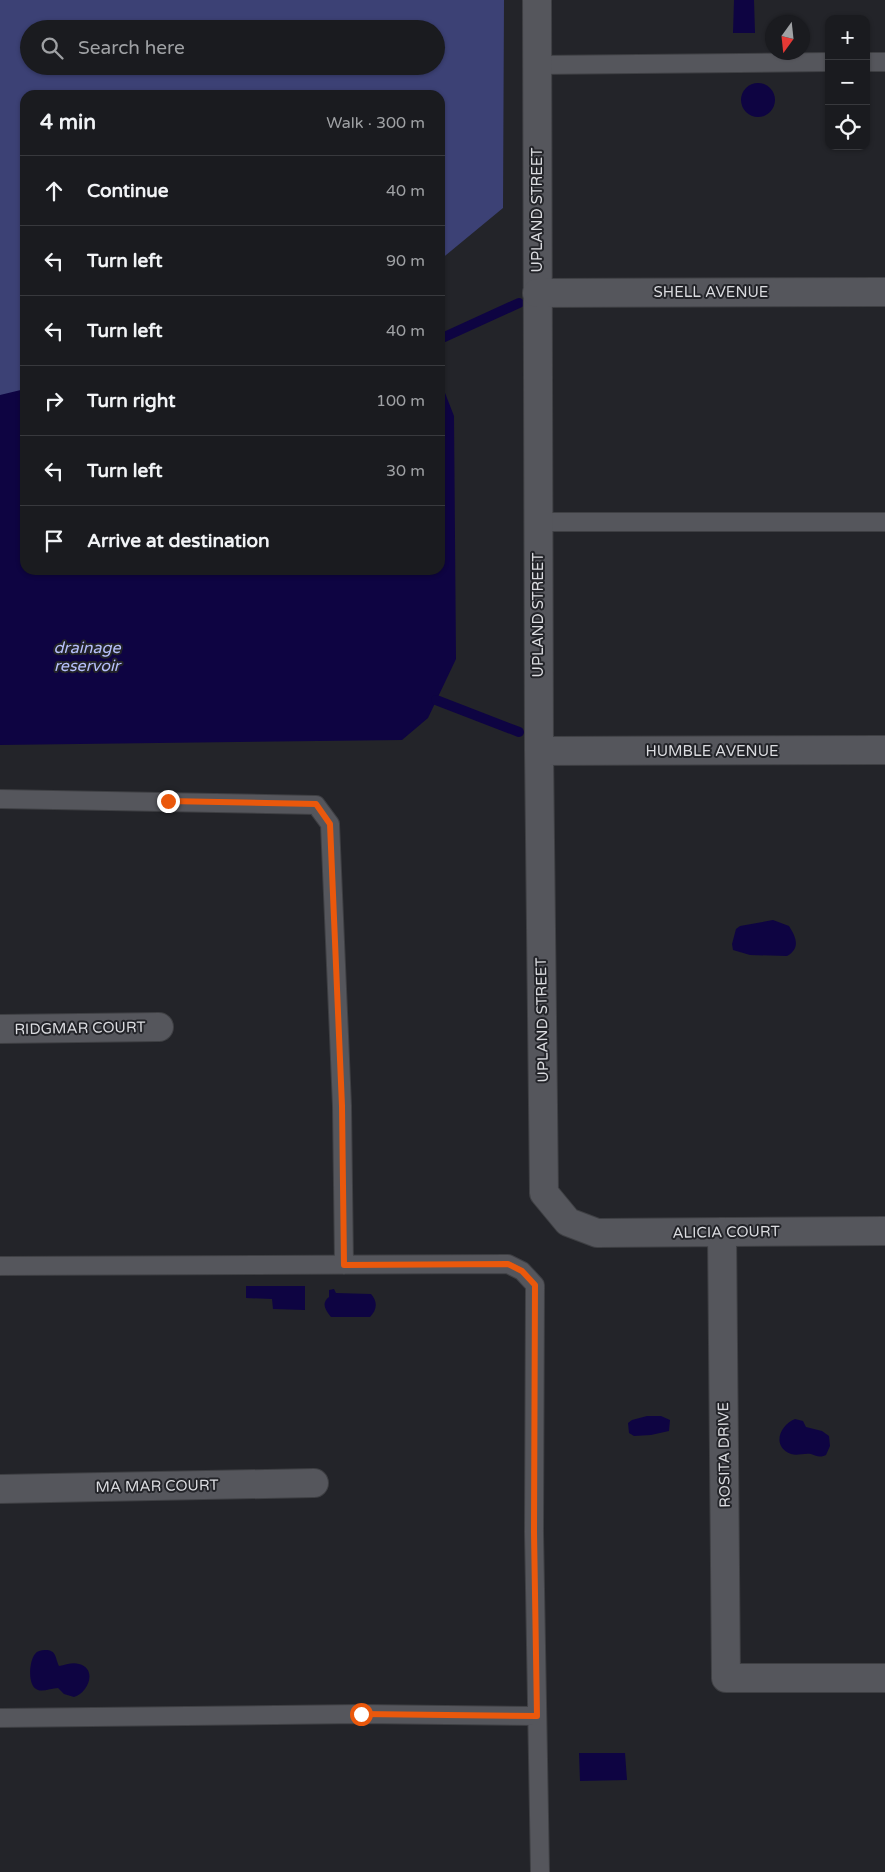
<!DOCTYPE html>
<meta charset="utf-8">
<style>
:root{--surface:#1a1b1f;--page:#232428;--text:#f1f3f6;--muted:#9fa1a4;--line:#38393d}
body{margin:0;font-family:"Varela Round",sans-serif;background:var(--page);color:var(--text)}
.controls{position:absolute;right:15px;top:15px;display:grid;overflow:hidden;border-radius:10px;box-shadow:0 1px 4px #0004}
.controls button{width:45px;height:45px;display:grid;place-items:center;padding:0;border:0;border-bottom:1px solid var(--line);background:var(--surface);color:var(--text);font:25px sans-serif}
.compass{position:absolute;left:765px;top:15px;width:45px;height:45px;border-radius:50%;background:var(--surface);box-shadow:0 1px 4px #0004;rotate:195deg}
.stop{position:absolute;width:15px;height:15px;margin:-11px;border:4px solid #ea580c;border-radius:50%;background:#fff}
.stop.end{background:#ea580c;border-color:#fff;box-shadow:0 1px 5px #0008}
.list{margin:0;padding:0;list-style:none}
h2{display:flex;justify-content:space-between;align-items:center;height:65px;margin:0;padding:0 20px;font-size:21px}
h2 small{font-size:16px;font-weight:400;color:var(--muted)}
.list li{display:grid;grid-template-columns:32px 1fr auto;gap:15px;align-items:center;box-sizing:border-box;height:70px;padding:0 20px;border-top:1px solid var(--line)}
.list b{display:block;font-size:19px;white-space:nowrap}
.list em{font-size:16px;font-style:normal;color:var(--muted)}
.icon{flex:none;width:28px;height:28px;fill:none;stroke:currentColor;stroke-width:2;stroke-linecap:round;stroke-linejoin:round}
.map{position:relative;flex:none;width:885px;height:1872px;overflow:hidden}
.search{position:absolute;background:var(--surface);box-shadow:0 1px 4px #0004;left:20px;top:20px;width:425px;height:55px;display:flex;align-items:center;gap:12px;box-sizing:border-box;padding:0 18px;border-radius:28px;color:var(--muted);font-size:19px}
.panel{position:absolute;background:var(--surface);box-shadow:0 1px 4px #0004;left:20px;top:90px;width:425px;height:485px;border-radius:15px}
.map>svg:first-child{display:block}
.green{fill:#3c4175;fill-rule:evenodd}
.water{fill:#0e0442}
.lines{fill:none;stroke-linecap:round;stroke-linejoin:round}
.stream{stroke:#0e0442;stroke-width:10}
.service-casing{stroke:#3e3f43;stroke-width:20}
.minor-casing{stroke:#3e3f43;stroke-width:30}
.tertiary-casing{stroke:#3e3f43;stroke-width:30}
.service{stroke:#55565c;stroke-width:18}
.minor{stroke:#55565c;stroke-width:28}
.tertiary{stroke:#55565c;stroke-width:28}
.route{stroke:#ea580c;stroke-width:6}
.labels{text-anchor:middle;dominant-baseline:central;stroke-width:4;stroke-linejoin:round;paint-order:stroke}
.street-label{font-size:15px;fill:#dbdce0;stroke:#232429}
.water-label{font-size:16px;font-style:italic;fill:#b7c0fb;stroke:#232429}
</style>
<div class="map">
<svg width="885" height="1872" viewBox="0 0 885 1872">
<rect width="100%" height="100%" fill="#232429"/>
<!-- green -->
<path class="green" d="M0,0H504L503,208L440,260V95H25V400L0,407ZM29,29H436V66H29Z"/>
<!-- water -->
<path class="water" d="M734,0H754L755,33H733Z
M741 100a17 17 0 1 1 34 0a17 17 0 1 1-34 0Z
M440,380L454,416L456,659L428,718L402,740L0,745V395L25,389V570H440Z
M773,920L789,926C796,937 801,948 787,956L750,955L733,950L732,944L736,929L740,926Z
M246,1286H305V1310L273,1309L272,1299L246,1298Z
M334,1289L336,1293L371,1294C378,1302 377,1310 370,1317H331C325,1310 321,1303 329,1297V1290Z
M647,1416H661L670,1420L669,1431L651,1435L634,1436L629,1433L628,1423L632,1420Z
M795,1419L803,1421L806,1427L822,1431L829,1436L830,1446L826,1455C819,1458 817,1456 811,1454C804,1453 797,1456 791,1454C771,1446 780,1425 795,1419Z
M45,1650C57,1650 55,1658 59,1666C66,1665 72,1662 79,1664C98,1669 88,1693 74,1697L64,1694L58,1688C52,1688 43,1692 38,1690C27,1687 29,1661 35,1654C37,1651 41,1650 45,1650Z
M579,1753H625L627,1780L580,1781Z"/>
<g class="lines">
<!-- stream -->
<path class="stream" d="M440,339L519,303
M436,700L519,732"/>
<!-- service casing -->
<g class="service-casing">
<path id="service" d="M866,62H885
M537,65L829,62
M538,522H885
M0,799L316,805L330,824L342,1106L344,1265
M0,1266L508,1264L522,1271L535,1285L534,1532L540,1872
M0,1718L361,1714L537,1716"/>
</g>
<!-- minor casing -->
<g class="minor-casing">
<path id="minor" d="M537,0L539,751L544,1193L568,1222L597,1233L885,1231
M539,751L885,750
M0,1029L159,1027
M722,1232L726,1678H885
M0,1489L314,1483"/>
</g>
<!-- tertiary casing -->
<g class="tertiary-casing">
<path id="tertiary" d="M537,293L885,292"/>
</g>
<!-- service -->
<use href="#service" class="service"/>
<!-- minor -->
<use href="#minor" class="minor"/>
<!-- tertiary -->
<use href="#tertiary" class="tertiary"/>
</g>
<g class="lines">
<!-- route -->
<path class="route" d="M168,801L316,804L330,824L342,1106L344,1265L508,1264L522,1271L535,1285L534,1532L537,1716L361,1714"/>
</g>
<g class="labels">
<!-- street labels -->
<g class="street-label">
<text transform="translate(537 210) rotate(-90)">UPLAND STREET</text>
<text x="711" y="292">SHELL AVENUE</text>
<text transform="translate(538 615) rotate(-90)">UPLAND STREET</text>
<text x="712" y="751">HUMBLE AVENUE</text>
<text transform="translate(542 1020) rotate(-91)">UPLAND STREET</text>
<text transform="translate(80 1028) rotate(-1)">RIDGMAR COURT</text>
<text transform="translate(726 1232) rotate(-1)">ALICIA COURT</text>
<text transform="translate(724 1455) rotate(-91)">ROSITA DRIVE</text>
<text transform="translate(157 1486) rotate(-1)">MA MAR COURT</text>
</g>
<!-- water labels -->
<g class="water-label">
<text x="87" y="648">drainage<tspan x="87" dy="18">reservoir</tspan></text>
</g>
</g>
</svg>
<div class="controls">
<button>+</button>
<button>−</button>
<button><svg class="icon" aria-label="locate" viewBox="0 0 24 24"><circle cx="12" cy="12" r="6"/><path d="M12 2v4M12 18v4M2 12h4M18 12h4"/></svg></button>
</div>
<svg class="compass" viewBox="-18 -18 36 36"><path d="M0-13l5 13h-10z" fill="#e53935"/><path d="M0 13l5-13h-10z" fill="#9fa1a4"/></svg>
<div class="stop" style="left:361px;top:1714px"></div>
<div class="stop end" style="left:168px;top:801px"></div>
<div class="search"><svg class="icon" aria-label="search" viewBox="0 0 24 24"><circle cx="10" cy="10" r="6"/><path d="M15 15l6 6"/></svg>Search here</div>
<section class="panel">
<h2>4 min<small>Walk · 300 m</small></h2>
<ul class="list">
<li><svg class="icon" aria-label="ahead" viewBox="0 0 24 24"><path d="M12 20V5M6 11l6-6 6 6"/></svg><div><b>Continue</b></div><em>40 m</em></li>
<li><svg class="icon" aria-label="left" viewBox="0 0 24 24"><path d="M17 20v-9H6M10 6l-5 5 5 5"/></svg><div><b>Turn left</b></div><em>90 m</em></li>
<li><svg class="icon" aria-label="left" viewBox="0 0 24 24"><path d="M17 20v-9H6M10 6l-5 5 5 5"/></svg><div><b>Turn left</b></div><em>40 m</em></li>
<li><svg class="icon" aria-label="right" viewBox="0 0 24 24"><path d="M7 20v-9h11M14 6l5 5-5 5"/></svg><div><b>Turn right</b></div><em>100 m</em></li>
<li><svg class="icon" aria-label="left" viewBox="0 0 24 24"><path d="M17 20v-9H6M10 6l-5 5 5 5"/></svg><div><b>Turn left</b></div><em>30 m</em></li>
<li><svg class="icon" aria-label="arrive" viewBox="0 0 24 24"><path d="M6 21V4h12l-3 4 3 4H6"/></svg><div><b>Arrive at destination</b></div></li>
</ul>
</section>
</div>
